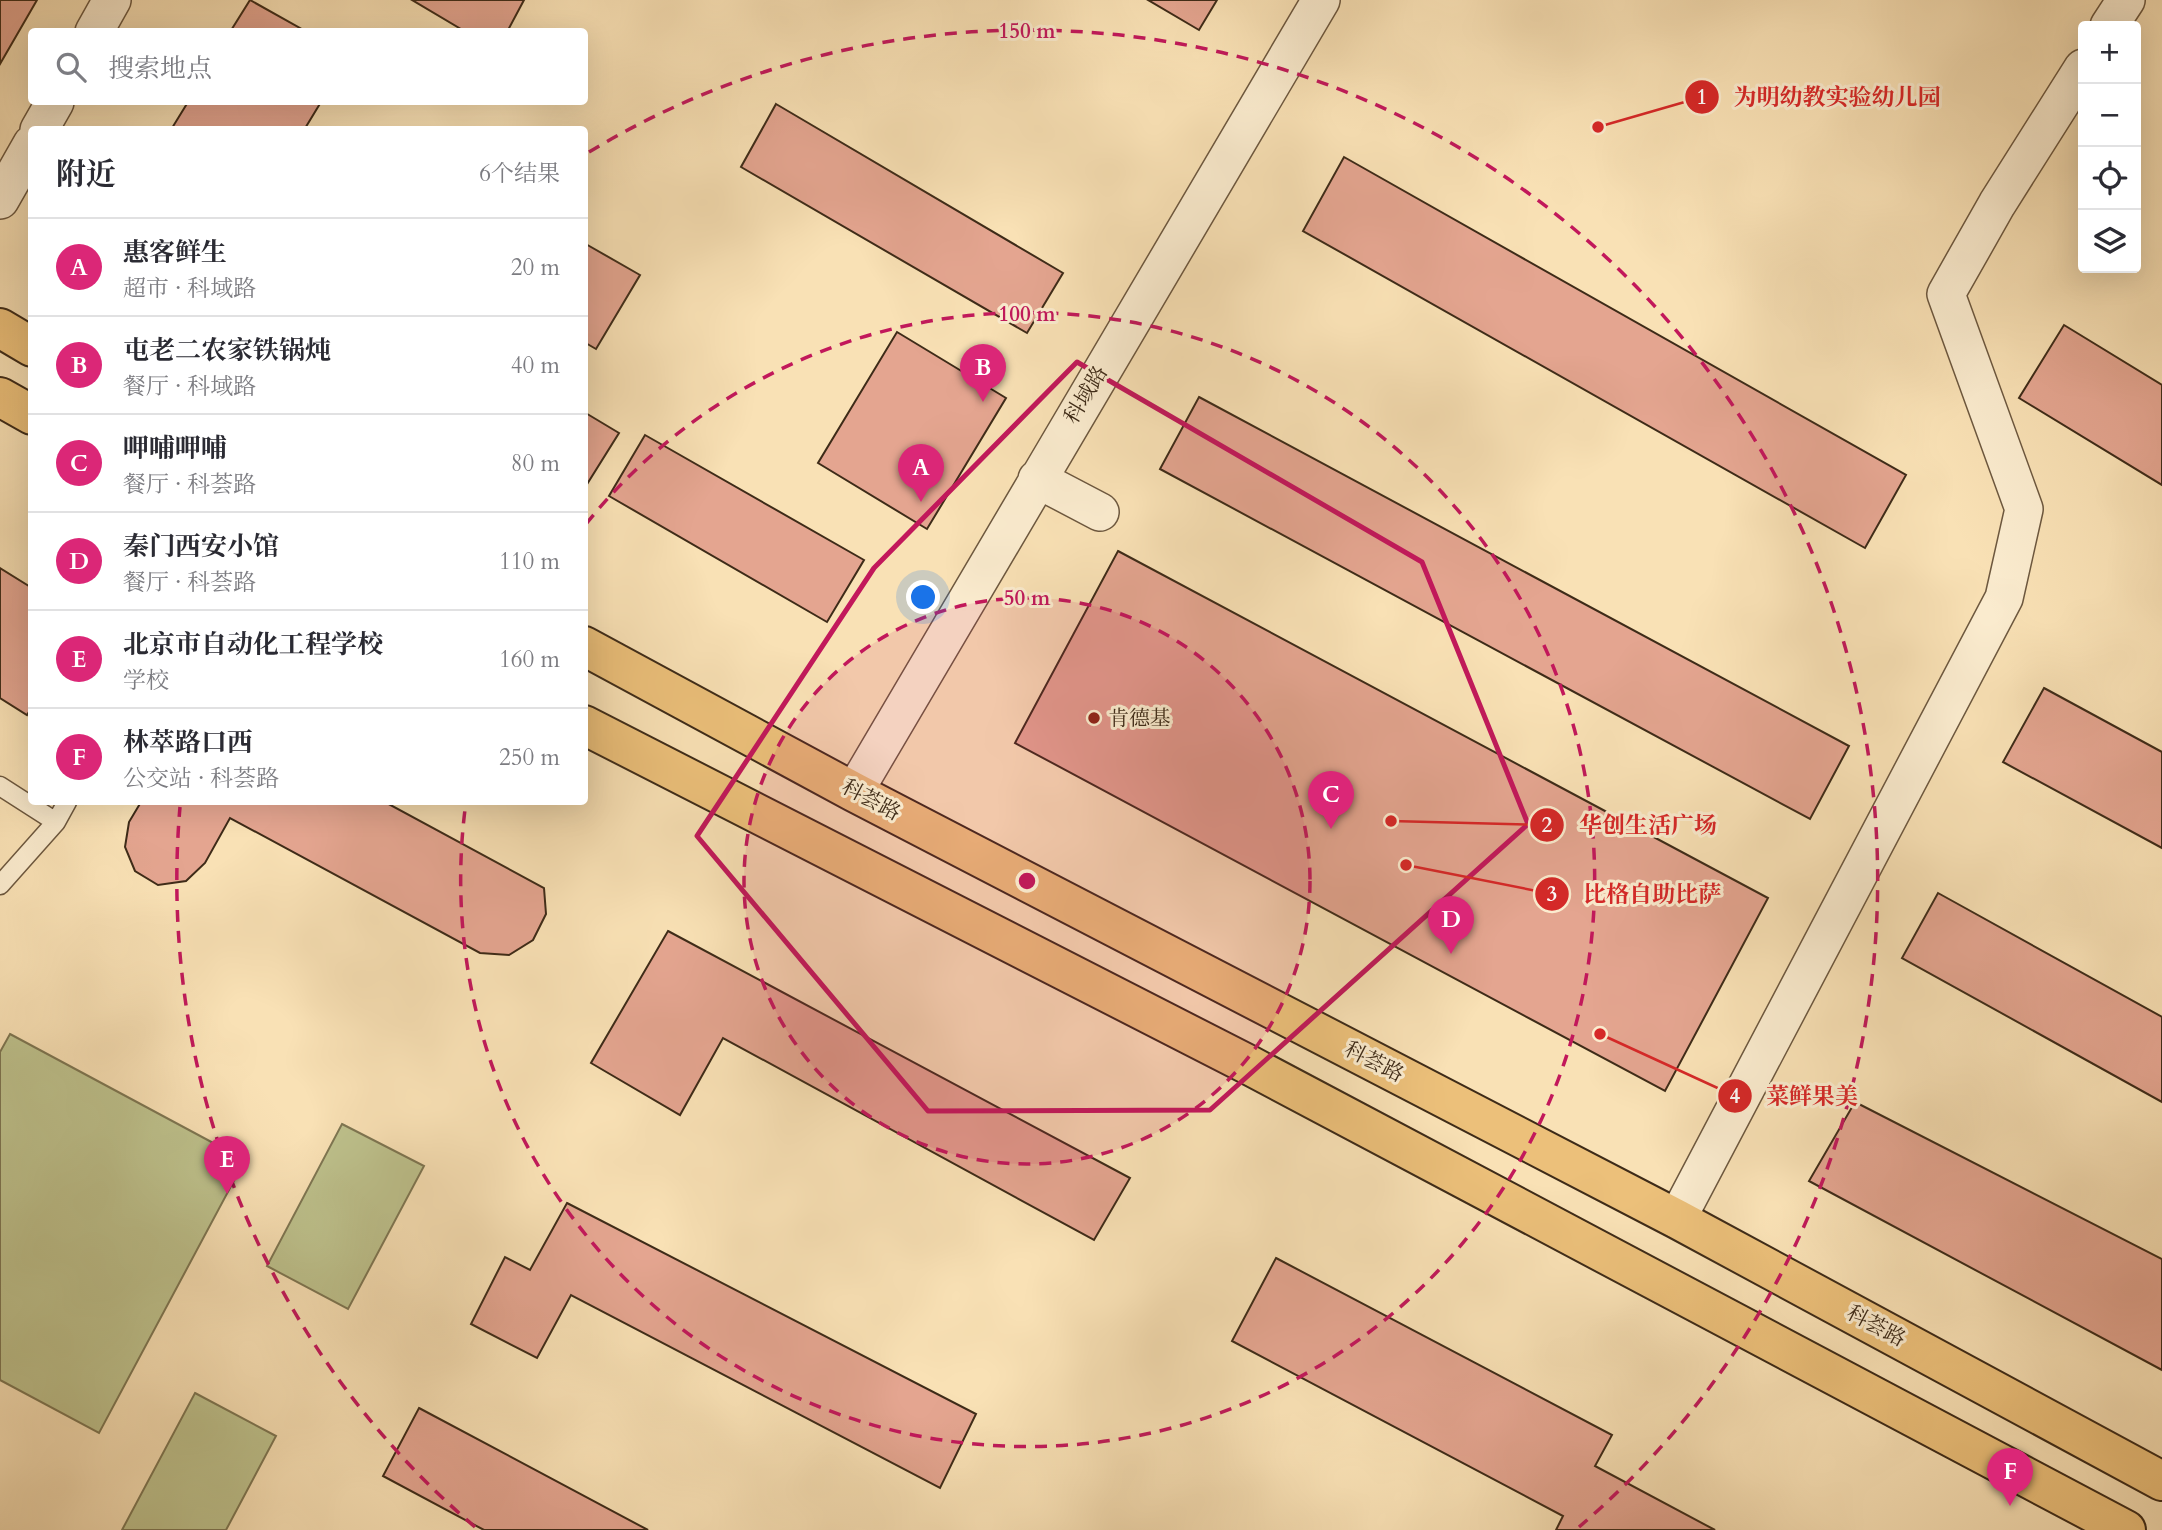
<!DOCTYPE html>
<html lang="zh">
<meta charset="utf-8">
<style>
:root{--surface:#fff;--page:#f2f2f3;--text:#2b2b33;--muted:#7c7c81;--line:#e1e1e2;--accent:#db2777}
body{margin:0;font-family:Cardo,"Noto Serif SC",serif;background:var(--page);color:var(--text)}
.controls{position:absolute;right:21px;top:21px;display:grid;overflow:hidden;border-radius:7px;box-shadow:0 7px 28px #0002}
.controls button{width:63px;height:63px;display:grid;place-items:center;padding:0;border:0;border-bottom:2px solid var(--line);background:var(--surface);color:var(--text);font:35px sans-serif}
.you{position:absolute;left:924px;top:598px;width:24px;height:24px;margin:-18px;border:5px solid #fff;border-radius:50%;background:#1a73e8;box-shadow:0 0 0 10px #1a73e833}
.badge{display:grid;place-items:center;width:46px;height:46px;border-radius:50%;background:var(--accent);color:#fff;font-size:23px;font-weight:700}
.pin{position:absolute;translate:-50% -58px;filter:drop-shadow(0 2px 4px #0008)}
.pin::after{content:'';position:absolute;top:37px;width:24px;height:21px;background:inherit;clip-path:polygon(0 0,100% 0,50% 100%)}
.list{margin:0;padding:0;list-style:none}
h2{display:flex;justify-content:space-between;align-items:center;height:91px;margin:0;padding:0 28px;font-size:30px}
h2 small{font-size:23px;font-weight:400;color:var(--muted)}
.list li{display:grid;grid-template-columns:46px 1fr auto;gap:21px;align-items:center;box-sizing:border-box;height:98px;padding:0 28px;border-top:2px solid var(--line)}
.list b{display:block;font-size:26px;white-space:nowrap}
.list p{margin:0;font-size:23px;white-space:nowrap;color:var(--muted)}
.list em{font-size:23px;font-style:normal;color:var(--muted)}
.icon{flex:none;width:38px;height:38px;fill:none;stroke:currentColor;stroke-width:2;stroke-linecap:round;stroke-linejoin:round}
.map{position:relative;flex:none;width:2162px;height:1530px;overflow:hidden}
.search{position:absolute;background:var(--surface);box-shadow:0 7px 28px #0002;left:28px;top:28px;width:560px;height:77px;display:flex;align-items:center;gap:18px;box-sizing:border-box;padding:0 24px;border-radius:7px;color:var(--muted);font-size:26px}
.panel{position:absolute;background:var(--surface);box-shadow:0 7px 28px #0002;left:28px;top:126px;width:560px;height:679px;border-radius:7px}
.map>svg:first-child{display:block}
.green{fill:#bec28d;stroke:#7e7652;stroke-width:2}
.building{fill:#e4a590;stroke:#3e2b18;stroke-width:2}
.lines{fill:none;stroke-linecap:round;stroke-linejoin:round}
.service-casing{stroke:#6d583f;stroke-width:21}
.minor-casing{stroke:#6d583f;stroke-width:40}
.primary-casing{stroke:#3e2b18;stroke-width:42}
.service{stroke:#fbeccf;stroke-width:18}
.minor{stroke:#fbeccf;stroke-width:37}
.primary{stroke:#ecc07a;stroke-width:38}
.marked{fill:none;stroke:#c2185b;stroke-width:5;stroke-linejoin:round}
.ring{fill:none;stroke:#c2185b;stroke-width:3.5;stroke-dasharray:12 9}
.poi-dot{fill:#8f2418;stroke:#fbeccf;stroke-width:2.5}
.labels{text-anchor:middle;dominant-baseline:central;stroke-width:6;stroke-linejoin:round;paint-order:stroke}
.street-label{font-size:21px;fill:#3e2b18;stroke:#fbeccf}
.poi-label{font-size:21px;fill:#3e2b18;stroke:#fbeccf;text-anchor:start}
.centre{fill:#c2185b;stroke:#fbeccf;stroke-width:3.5}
.ring-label{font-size:21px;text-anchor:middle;font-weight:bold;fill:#c2185b;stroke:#fbeccf;stroke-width:6;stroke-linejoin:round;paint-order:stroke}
.leader{fill:none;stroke:#d62828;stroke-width:2.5}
.callout-dot{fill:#d62828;stroke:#fbeccf;stroke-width:2.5}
.mark-label{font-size:21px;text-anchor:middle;font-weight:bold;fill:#fff}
.callout-label{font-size:23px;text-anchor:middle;font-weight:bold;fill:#d62828;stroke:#fbeccf;stroke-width:6;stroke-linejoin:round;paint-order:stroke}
</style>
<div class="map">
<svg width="2162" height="1530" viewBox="0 0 2162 1530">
<rect width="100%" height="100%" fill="#f9e1b5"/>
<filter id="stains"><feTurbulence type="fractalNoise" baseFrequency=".00286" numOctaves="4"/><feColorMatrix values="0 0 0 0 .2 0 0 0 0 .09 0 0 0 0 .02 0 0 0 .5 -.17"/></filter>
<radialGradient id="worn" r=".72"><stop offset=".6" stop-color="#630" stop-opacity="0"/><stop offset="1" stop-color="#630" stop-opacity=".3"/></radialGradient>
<!-- green -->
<path class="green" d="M10,1034L245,1160L99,1433L0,1380V1052Z
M342,1124L424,1166L348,1309L267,1266Z
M195,1393L276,1436L226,1530H122Z"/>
<!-- building -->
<path class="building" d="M0,0H37L0,64Z
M250,0L307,32H230Z
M412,0H524L507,32H466Z
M1148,0H1217L1199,30Z
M188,102H321L304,130H174L172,128Z
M776,104L1063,273L1027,333L741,167Z
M1344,157L1906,475L1865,548L1303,231Z
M584,243L640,275L596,349L584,342Z
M2064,325L2162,385V485L2019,398Z
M897,332L1006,398L927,529L818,463Z
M1199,397L1849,746L1810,819L1160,469Z
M584,412L619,433L584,489Z
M645,435L864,560L827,622L609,496Z
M1118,551L1768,898L1665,1091L1015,743Z
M0,568L32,588V707L27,715L0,698Z
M2044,688L2162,752V848L2003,762Z
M141,802H385L544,888L546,914L533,940L509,955L480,953L230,818L205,863L186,881L158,885L135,871L125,847L129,822Z
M1938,893L2162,1017V1102L1902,958Z
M668,931L1130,1178L1094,1240L723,1038L680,1115L591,1063Z
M1855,1102L2162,1259V1370L1809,1181Z
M567,1203L976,1414L940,1488L571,1295L537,1358L471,1324L505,1257L530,1270Z
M1276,1258L1612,1435L1595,1466L1715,1530H1556L1563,1516L1232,1341Z
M419,1408L648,1530H484L383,1476Z"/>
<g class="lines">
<!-- service casing -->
<g class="service-casing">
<path id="service" d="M0,786L56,822
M0,885L56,822L67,802"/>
</g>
<!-- minor casing -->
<g class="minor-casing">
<path id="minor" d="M2109,26L2126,0
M94,32L112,0
M39,130L55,102
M0,200L32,144
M1037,479L1100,512
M854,792L1321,0
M1677,1219L2004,598L2024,509L1946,294L1997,204L2083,68"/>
</g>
<!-- primary casing -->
<g class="primary-casing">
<path id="primary" d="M0,328L32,347
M0,397L32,415
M584,646L854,792L1677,1219L2162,1481
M584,725L1249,1065L2126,1530"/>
</g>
<!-- service -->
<use href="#service" class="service"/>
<!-- minor -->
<use href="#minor" class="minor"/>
<!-- primary -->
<use href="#primary" class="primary"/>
</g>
<!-- marked area -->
<path class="marked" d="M1077,362L1422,562L1528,824L1210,1110L928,1111L697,836L874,568Z"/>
<!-- distance rings -->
<circle cx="1027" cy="881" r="283" fill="#c2185b" fill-opacity=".12"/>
<g class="ring">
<circle cx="1027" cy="881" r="283"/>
<path d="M586 524A567 567 0 1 1 466 802"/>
<path d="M475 1527A850 850 0 0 1 180 807M589 152A850 850 0 0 1 1579 1527"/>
</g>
<!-- markers -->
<circle class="poi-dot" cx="1094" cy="718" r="7"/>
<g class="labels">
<!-- street labels -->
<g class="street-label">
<text transform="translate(1086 395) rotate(-59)">科域路</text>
<text transform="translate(871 800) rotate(28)">科荟路</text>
<text transform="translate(1374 1062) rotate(27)">科荟路</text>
<text transform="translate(1876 1326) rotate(28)">科荟路</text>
</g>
<!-- poi labels -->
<g class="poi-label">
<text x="1108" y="718">肯德基</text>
</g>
</g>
<circle cx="1027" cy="881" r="10" class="centre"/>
<g class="ring-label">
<text x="1027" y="38">150 m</text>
<text x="1027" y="321">100 m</text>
<text x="1027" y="605">50 m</text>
</g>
<!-- callouts -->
<path class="leader" d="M1598 127L1702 97M1391 821L1547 825M1406 865L1552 894M1600 1034L1735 1096"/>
<g class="callout-dot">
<circle cx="1598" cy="127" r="7"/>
<circle cx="1391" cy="821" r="7"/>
<circle cx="1406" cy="865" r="7"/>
<circle cx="1600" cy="1034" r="7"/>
<circle cx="1702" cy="97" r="18"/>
<circle cx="1547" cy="825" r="18"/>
<circle cx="1552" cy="894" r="18"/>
<circle cx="1735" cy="1096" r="18"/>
</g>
<g class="mark-label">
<text x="1702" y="104">1</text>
<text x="1547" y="832">2</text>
<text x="1552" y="901">3</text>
<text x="1735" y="1103">4</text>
</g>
<g class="callout-label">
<text x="1837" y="105">为明幼教实验幼儿园</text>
<text x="1648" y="833">华创生活广场</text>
<text x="1652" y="902">比格自助比萨</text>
<text x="1812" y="1104">菜鲜果美</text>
</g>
<rect width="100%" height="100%" filter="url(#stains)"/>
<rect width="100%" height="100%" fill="url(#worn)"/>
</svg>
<div class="controls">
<button>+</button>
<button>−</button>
<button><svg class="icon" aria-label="locate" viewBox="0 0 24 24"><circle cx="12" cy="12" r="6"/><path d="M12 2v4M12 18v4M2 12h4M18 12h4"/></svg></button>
<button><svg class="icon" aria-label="layers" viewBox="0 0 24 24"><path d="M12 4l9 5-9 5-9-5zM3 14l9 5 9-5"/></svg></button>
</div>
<div class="you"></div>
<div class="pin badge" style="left:921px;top:502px">A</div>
<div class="pin badge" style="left:983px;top:402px">B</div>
<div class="pin badge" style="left:1331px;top:829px">C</div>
<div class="pin badge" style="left:1451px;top:954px">D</div>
<div class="pin badge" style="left:227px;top:1194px">E</div>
<div class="pin badge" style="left:2010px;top:1506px">F</div>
<div class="search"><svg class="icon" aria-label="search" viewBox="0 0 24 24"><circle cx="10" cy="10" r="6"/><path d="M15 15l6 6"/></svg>搜索地点</div>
<section class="panel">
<h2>附近<small>6个结果</small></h2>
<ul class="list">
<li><span class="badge">A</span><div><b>惠客鲜生</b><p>超市 · 科域路</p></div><em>20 m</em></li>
<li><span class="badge">B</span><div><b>屯老二农家铁锅炖</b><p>餐厅 · 科域路</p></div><em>40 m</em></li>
<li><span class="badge">C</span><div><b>呷哺呷哺</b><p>餐厅 · 科荟路</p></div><em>80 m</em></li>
<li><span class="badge">D</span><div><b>秦门西安小馆</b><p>餐厅 · 科荟路</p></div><em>110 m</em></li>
<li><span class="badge">E</span><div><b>北京市自动化工程学校</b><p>学校</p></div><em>160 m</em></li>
<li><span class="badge">F</span><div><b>林萃路口西</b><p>公交站 · 科荟路</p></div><em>250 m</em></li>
</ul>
</section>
</div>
